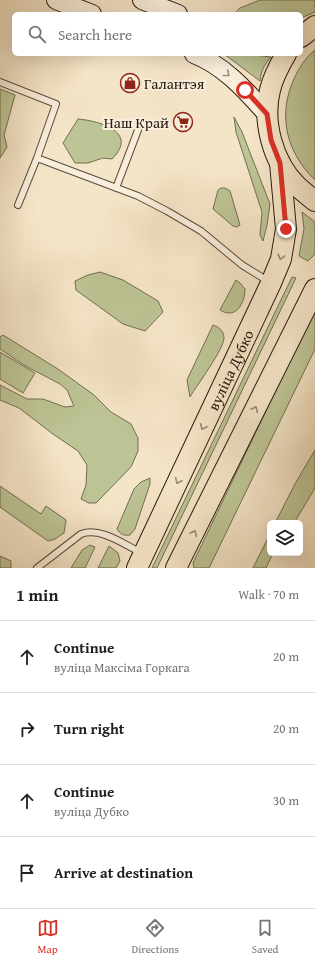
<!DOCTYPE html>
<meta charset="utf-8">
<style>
:root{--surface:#fff;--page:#f2f2f2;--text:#202124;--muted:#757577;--line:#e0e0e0;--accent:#d93025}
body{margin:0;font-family:"Gentium Book Plus",serif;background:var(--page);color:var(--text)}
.controls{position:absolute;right:12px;bottom:12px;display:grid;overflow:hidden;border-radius:6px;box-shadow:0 4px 16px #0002}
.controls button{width:36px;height:36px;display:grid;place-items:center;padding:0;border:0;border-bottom:1px solid var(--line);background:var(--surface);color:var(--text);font:20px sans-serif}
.stop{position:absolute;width:12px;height:12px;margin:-9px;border:3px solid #d93025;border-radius:50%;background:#fff}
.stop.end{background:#d93025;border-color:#fff;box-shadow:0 1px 4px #0008}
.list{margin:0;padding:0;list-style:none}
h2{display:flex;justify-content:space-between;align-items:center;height:52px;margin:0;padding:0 16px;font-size:17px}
h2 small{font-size:13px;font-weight:400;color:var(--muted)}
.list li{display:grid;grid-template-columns:26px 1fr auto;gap:12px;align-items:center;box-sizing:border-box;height:72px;padding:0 16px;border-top:1px solid var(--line)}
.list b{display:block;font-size:15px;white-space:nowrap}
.list p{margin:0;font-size:13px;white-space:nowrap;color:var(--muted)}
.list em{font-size:13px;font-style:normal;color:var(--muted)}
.icon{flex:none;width:22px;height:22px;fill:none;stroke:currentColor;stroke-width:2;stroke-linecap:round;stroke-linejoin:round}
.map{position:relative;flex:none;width:315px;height:568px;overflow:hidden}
.search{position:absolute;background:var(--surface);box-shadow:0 4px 16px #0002;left:12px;right:12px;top:12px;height:44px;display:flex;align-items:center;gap:10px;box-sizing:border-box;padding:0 14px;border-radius:6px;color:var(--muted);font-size:15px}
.sheet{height:340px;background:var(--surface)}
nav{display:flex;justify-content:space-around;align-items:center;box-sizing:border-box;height:56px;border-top:1px solid var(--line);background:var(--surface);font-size:11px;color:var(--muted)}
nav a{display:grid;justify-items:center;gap:2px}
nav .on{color:var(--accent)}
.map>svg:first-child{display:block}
.green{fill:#bdc495;stroke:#726e52}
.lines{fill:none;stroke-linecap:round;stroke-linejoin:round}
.service-casing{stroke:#5a4b3c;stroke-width:8}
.secondary-casing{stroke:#27180e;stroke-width:20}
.primary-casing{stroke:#27180e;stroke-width:22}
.service{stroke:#f8eedb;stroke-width:6}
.secondary{stroke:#f8eedb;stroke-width:18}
.primary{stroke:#f5e5c8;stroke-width:20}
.oneway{stroke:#9a8e7f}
.oneway2{stroke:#988974}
.route{stroke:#d93025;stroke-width:5}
.labels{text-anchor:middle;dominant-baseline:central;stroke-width:4;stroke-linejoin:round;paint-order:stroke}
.poi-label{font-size:15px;fill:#27180e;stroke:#f8eedb;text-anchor:start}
.street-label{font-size:15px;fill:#27180e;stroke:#f8eedb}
</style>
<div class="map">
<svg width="315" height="568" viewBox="0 0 315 568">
<rect width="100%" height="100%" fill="#f5e5c8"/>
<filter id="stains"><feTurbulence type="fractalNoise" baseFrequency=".005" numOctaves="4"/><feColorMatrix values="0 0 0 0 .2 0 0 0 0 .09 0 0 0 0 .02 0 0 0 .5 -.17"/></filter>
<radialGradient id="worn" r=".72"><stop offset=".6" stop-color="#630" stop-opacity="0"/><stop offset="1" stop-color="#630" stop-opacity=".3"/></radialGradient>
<!-- green -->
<path class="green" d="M260,0H315V12L301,18V14H234L240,8Z
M315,50V180C287,153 277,116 294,79C298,69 306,57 315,50Z
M224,54H248L271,57C264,65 261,71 260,81Z
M0,89L15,95L4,135L7,147L0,158Z
M234,117L242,132L270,204L267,225L263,241L260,235L262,212L236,132Z
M78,119C100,121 139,132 112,159L103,158L88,163H75L63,143Z
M221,188H225L230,191L240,225L237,227L233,226L213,209L218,190Z
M302,212L315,222V254L308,261L299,256L304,229Z
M100,272L123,280L158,301L163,312L145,331L123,324L76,290L75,281L88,275Z
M292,277L296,278L157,568H152Z
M236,280L240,283L245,289C245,303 236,320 220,310Z
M315,309V349L209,568H194L193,563Z
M213,325C219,327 224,331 224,338C224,349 197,385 190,397L187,380Z
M3,335L58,369L94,395L111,412L131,424L138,438V451L131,467L96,503H89L81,499L86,485L87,465L78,451L53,434L19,408L0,400V385L27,399H43L65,407L74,406L67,390L60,384L24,365L0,349V337Z
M0,352L35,373L23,393L0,379Z
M315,450V488L294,523H275L296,482Z
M150,478V484L135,529L130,535C123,536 120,534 117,529L134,489L141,482Z
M0,486L41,514L46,506L66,520L64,533L55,539L48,541L0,507Z
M270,534V553H273L266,568H253Z
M90,545L95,547L85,568H71L82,550Z
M109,546L118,553L120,561L116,568H98Z
M0,556L11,561V568H0Z"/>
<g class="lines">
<!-- service casing -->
<g class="service-casing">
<path id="service" d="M0,82L56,104L37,158L138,196L167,211L201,231L242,265L268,281
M116,188L138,130
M18,205L37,158
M37,568L81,534C101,527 123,544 140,552"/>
</g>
<!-- secondary casing -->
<g class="secondary-casing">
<path id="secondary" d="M56,0L92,14
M142,0L178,14
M194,54C225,66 246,91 267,114"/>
</g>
<!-- primary casing -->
<g class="primary-casing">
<g id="primary">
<path d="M301,37L315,26"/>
<path d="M286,54C279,66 273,77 270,90C262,122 273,162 296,185C302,191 309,196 315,201"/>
<path id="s1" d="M137,568L271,283L281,259L286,229L280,163"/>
<path d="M176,568L315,289"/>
</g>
</g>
<!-- service -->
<use href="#service" class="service"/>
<!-- secondary -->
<use href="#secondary" class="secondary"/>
<!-- primary -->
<use href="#primary" class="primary"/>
</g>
<!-- one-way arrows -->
<defs><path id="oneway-chevron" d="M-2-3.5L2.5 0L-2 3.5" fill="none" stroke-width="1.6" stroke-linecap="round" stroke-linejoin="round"/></defs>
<use class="oneway" href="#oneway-chevron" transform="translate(227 74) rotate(39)"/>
<g class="oneway2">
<use href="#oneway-chevron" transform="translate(281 257) rotate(105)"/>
<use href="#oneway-chevron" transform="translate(255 409) rotate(-64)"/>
<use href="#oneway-chevron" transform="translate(203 427) rotate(115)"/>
<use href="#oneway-chevron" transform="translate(178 481) rotate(115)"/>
<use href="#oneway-chevron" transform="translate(194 533) rotate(-64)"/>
</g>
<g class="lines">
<!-- route -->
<path class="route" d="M245,90L267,114L271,140L280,163L286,229"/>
</g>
<!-- icons -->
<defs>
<g id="shop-ring" transform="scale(1)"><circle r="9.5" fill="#f8eedb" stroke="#8f2418" stroke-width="1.5"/><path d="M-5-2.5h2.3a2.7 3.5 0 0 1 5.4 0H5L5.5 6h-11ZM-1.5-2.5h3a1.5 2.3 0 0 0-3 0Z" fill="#8f2418"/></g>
<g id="supermarket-ring" transform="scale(1)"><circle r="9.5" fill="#f8eedb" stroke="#8f2418" stroke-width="1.5"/><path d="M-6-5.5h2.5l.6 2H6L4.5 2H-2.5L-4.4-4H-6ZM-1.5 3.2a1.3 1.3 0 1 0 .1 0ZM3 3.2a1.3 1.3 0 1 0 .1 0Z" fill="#8f2418"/></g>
</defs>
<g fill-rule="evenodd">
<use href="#shop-ring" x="130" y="83"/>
<use href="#supermarket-ring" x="183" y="122"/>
</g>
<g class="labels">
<!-- poi labels -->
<g class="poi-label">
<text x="144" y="83">Галантэя</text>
<text x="169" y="122" text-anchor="end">Наш Край</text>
</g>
<!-- street labels -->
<g class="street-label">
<text stroke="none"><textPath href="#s1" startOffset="219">вуліца Дубко</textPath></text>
</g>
</g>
<rect width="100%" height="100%" filter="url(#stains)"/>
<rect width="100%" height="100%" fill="url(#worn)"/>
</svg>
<div class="controls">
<button><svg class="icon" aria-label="layers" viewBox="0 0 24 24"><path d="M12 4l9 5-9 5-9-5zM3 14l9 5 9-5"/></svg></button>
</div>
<div class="stop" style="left:245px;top:90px"></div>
<div class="stop end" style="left:286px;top:229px"></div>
<div class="search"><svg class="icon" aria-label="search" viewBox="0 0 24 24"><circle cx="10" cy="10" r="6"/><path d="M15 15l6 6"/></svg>Search here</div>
</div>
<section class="sheet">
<h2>1 min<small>Walk · 70 m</small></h2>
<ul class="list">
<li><svg class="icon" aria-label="ahead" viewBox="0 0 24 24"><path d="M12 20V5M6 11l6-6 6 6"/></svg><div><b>Continue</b><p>вуліца Максіма Горкага</p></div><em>20 m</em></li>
<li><svg class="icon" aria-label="right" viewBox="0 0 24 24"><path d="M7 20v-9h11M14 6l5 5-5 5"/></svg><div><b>Turn right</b></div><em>20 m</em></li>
<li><svg class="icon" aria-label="ahead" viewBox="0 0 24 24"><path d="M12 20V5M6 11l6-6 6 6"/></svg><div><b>Continue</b><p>вуліца Дубко</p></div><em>30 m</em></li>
<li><svg class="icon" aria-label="arrive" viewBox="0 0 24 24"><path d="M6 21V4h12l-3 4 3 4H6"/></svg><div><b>Arrive at destination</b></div></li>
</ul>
</section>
<nav>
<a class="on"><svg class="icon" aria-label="map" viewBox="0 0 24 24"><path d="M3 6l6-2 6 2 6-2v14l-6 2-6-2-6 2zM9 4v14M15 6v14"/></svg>Map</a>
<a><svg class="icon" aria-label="directions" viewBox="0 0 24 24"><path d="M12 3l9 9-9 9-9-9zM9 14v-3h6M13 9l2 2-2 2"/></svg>Directions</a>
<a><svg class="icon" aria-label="saved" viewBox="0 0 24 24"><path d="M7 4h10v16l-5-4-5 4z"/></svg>Saved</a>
</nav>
